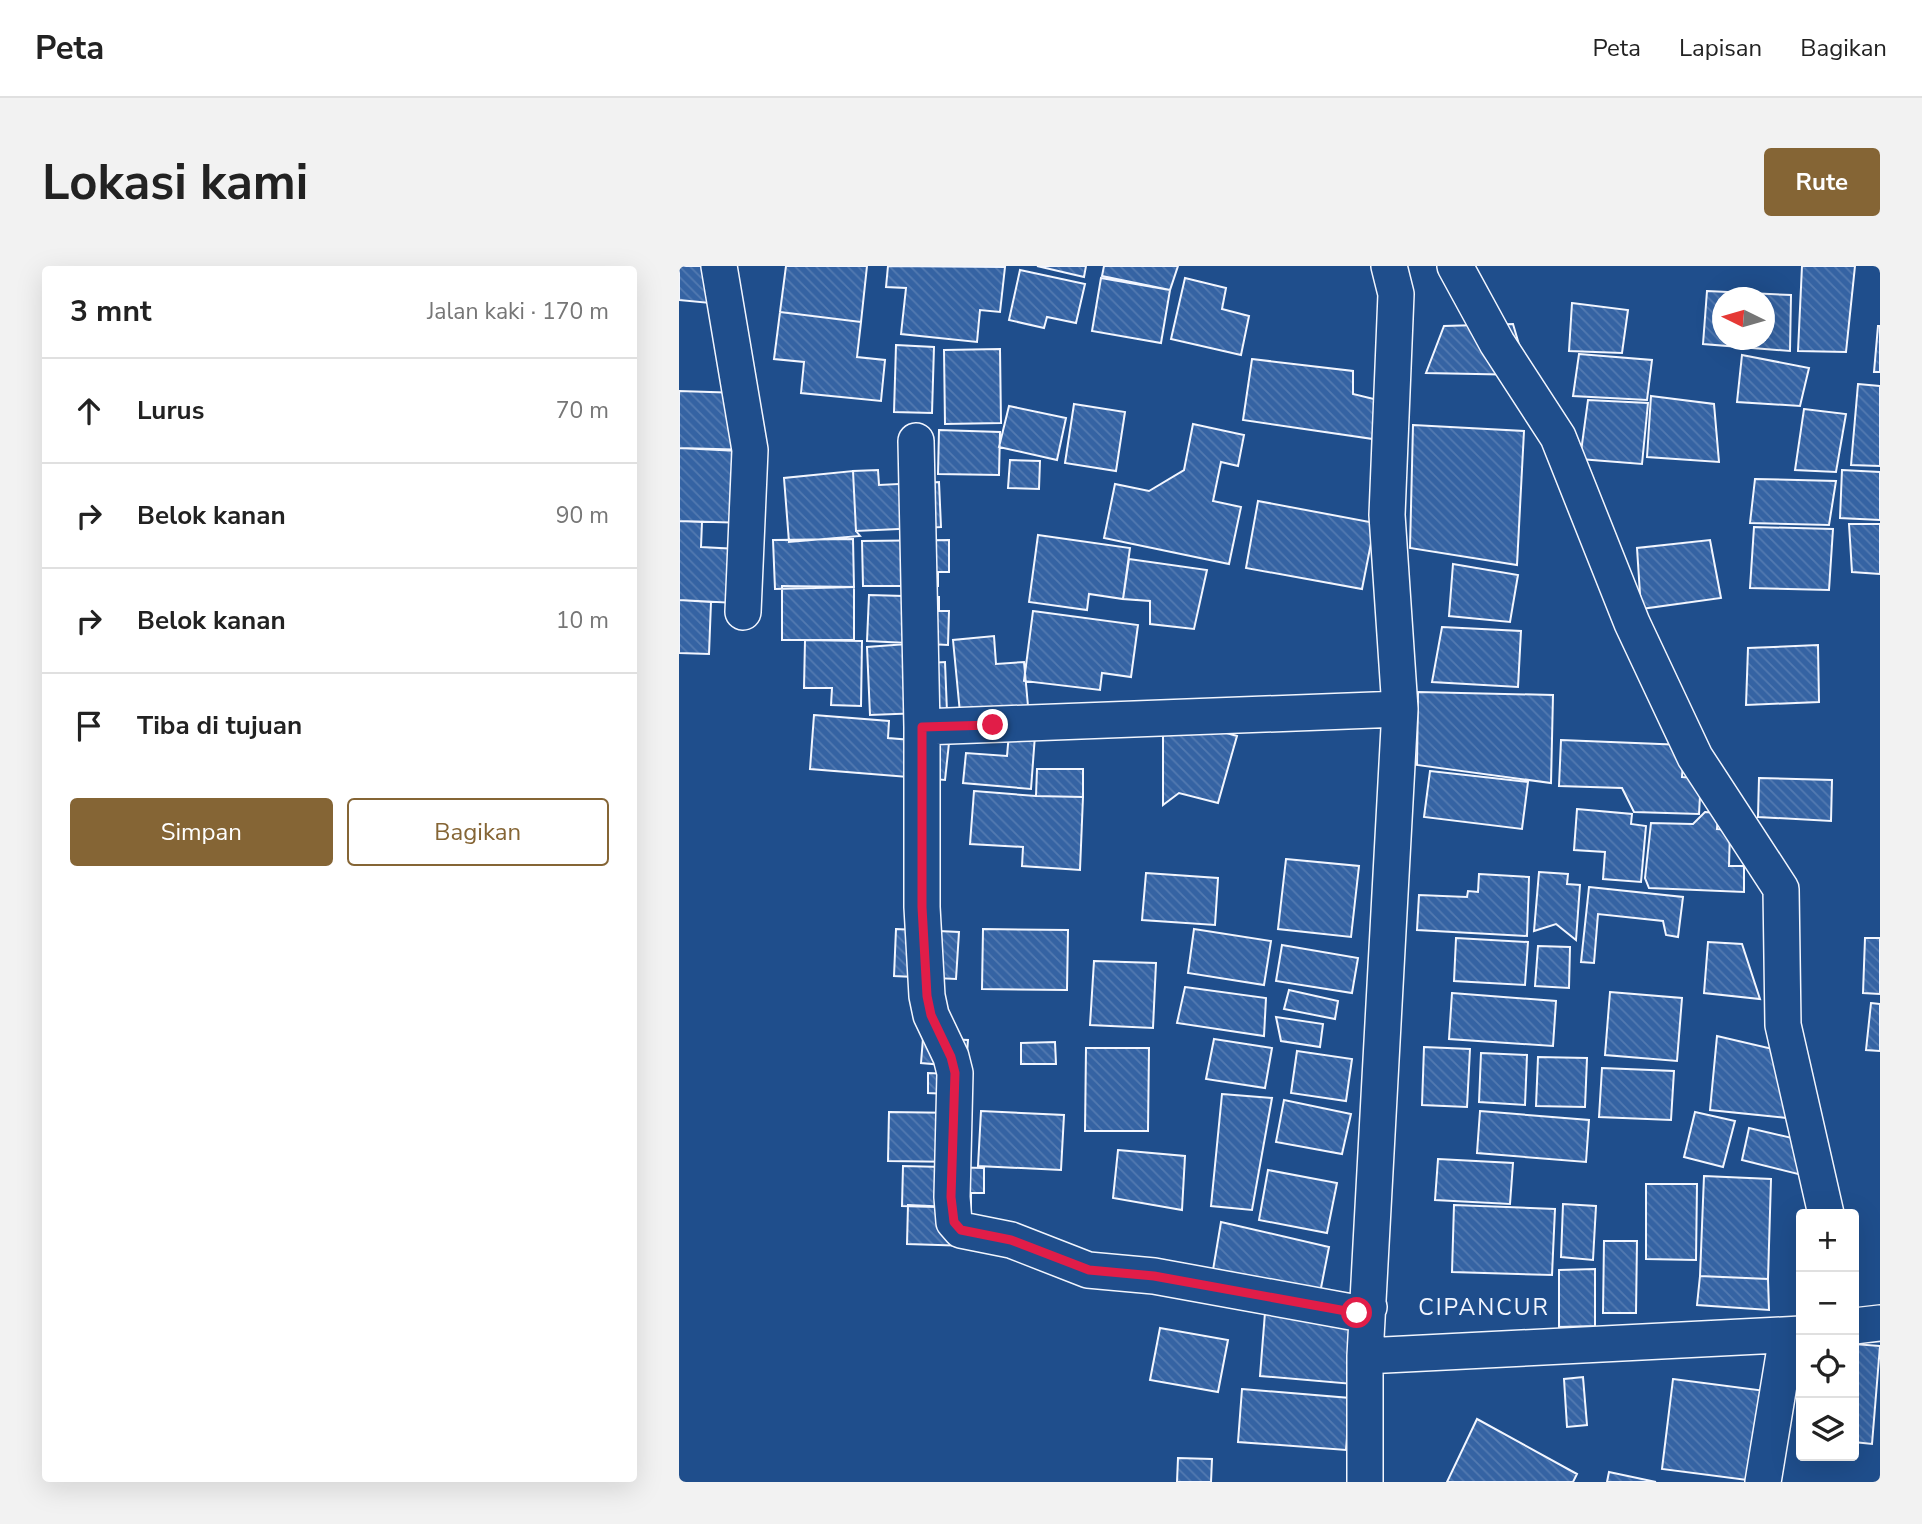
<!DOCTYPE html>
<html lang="id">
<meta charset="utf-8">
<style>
:root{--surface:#fff;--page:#f2f2f2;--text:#222;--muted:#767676;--line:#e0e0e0;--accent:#856535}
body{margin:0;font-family:"Nunito Sans",sans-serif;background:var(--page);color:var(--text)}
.controls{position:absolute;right:21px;bottom:21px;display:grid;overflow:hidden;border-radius:7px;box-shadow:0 7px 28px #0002}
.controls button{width:63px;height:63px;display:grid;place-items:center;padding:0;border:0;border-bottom:2px solid var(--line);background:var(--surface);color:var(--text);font:35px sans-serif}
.compass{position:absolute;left:1033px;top:21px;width:63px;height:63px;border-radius:50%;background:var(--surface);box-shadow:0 7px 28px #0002;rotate:275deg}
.stop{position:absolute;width:21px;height:21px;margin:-16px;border:5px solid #e11d48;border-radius:50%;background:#fff}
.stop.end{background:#e11d48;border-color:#fff;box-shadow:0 2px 7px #0008}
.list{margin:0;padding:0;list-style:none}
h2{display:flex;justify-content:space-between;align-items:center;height:91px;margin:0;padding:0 28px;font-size:30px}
h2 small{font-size:23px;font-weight:400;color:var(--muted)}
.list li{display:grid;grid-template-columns:46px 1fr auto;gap:21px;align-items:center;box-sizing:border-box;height:105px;padding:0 28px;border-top:2px solid var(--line)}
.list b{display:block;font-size:26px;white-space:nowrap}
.list em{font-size:23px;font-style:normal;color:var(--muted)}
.actions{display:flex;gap:14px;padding:21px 28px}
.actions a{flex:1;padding:16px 0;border:2px solid var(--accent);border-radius:7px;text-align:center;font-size:24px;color:var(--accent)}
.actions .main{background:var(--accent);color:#fff}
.icon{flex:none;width:38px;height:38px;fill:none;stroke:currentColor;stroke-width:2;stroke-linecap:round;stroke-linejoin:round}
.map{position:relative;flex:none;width:1201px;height:1216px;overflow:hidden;border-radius:7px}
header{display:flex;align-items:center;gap:42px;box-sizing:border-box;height:98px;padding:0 35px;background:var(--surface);border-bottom:2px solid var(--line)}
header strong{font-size:33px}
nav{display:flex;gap:38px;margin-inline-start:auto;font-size:24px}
.intro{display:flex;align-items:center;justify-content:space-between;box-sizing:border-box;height:168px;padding:0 42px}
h1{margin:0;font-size:49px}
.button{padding:18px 32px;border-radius:7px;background:var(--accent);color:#fff;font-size:24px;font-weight:700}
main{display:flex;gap:42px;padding:0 42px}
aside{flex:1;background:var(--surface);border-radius:7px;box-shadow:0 7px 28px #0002}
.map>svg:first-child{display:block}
.building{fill:url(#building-back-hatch);stroke:#f2f6ff;stroke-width:2;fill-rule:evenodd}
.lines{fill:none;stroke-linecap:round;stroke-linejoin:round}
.minor-casing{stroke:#f2f6ff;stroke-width:38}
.minor{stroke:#1f4e8c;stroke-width:35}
.route{stroke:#e11d48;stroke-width:9}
.labels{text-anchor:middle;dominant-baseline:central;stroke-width:5;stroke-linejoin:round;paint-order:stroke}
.quarter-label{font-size:23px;letter-spacing:2px;fill:#f2f6ff;stroke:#1f4e8c}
</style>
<header>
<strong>Peta</strong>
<nav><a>Peta</a><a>Lapisan</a><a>Bagikan</a></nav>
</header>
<div class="intro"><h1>Lokasi kami</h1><a class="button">Rute</a></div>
<main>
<aside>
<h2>3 mnt<small>Jalan kaki · 170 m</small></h2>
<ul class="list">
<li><svg class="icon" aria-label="ahead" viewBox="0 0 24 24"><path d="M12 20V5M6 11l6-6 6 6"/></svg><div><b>Lurus</b></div><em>70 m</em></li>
<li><svg class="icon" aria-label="right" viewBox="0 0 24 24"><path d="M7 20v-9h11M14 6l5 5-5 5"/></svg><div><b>Belok kanan</b></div><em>90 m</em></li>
<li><svg class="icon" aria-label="right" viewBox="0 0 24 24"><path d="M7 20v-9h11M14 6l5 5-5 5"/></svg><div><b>Belok kanan</b></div><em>10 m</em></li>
<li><svg class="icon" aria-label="arrive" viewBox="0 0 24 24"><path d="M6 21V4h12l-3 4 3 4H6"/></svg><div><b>Tiba di tujuan</b></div></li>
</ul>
<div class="actions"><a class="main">Simpan</a><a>Bagikan</a></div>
</aside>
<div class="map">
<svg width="1201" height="1216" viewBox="0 0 1201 1216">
<defs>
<pattern id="building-back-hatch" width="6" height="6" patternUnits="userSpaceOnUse" patternTransform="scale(1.75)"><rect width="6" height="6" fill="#3563a3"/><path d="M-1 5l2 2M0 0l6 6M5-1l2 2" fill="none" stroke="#537ab1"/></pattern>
</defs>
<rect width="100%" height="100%" fill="#1f4e8c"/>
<!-- building -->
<path class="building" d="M0,0H33L31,37L0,34Z
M107,0H188L182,56L101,46Z
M209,0L326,1L321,46L301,44L298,76L222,68L227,22L207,21Z
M358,0H407L405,11Z
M425,0H499L491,24L423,10Z
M1123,0H1176L1167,86L1119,85Z
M341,4L406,18L397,57L368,51L365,62L330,54Z
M422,12L491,24L482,77L413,65Z
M506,12L547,22L543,43L570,50L562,89L492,73Z
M1028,25L1112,29L1111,85L1024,78ZM1044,32H1086V74H1044Z
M893,37L949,44L943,87L890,85Z
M101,46L182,56L178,91L206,94L202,135L122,127L125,96L95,93Z
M834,58L849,109L747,107L765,60Z
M1199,60H1201V106H1195Z
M217,79L255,81L253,147L215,146Z
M321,83L322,157L266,158L265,84Z
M900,88L973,94L968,134L894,130Z
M1063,89L1130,102L1121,140L1058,136Z
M573,93L674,105V128L699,134L694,173L564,154Z
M1179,118L1201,120V200L1172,199Z
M0,125L62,127L59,185L0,182Z
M972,130L1035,138L1040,196L968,191Z
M909,134L969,137L963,198L901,193Z
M395,138L446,146L437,205L386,197Z
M330,140L387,152L378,194L320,181Z
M1125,143L1167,148L1157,206L1116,204Z
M514,158L565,169L559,200L542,196L534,235L562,241L550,298L425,272L436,218L470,225L505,204Z
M734,159L845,165L838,299L731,282Z
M260,164L321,166L320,209L259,208Z
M0,182L71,184L68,257L0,255Z
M331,194L361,195L360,223L329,222Z
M199,204L200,219L260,216L262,261L177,265L174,205Z
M1163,204L1201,206V254L1161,252Z
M174,205L177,265L181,270L110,276L105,212Z
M1076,213L1157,215L1150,259L1071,257Z
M579,235L696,257L683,323L567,302Z
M0,255L23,256L22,281L59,283L56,337L0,334Z
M1170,258H1201V308L1173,306Z
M1075,261L1154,263L1150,324L1071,322Z
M359,269L451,282L444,333L410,328L408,344L350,336Z
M174,273L175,321L96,323L94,274Z
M270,274V306H259V320H184L183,275Z
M1031,274L1042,332L962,343L958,282Z
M450,293L528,304L515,363L471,358V335L444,333Z
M774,298L839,309L831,356L770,350Z
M103,320L175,321V374H103Z
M190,329L260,331V345H270L269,379L188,375Z
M0,334L32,336L30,388L0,387Z
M354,345L459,359L452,411L423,407L421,424L345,415Z
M763,361L842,365L839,421L753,416Z
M315,370L317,398L345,396L349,440L281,447L274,374Z
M126,374L183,375L182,440L152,439L153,422H125Z
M228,378L229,398L266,396L268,446L191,449L188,381Z
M1139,379L1140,436L1067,439L1069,382Z
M739,426L874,429L872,517L738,499Z
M135,449L210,455L209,472L270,477L266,514L131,503Z
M513,457L558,470L539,537L500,527L484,539V468Z
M330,467L356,469L352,523L284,517L287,487L328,490Z
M882,474L1005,479L1003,511L1022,512L1020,548L955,546L943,522L880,520Z
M358,503H404V531L357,530Z
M751,505L849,516L843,563L745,551Z
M1080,512L1153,514L1152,555L1079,551Z
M295,525L357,530L404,531L401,604L343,600L344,581L291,578Z
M898,543L953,548L952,558L967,560L962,616L924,613L926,586L895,584Z
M1026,546L1039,547L1038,563L1051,564L1050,600H1065V626L970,622L966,612L972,557L1014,558Z
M607,593L680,600L672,671L599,663Z
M860,606L889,608L888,618L901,619L897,674L877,658L855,665Z
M467,607L539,612L536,659L463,654Z
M800,608L850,611L848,670L738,664L740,629L788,631L789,625L799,626Z
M910,621L1004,631L999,671L987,669L984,655L919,648L915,697L902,696Z
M217,663L280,666L277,713L215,710Z
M304,663L389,664L388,724L303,723Z
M515,663L592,675L585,719L509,707Z
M777,672L849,676L846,719L775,715Z
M1186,672H1201V728L1184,727Z
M1029,676L1063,678L1081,733L1025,727Z
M603,679L679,692L673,727L597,715Z
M859,680L891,681L890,722L856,720Z
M415,695L477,697L474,762L411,759Z
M506,721L587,732L585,770L498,757Z
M610,724L659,735L656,753L605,743Z
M931,726L1003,732L998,795L926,789Z
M773,727L877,735L874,780L770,773Z
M1192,737L1201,738V785L1187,784Z
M597,751L644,758L641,781L602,775Z
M1038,770L1098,784L1108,852L1031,844Z
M244,772L289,774L287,801L242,797Z
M535,773L593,782L586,822L527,813Z
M376,776L377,798H342V777Z
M745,781L791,783L788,841L743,839Z
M407,782H470L469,865H406Z
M618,785L673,793L667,835L612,827Z
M802,787L848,789L846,839L800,836Z
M859,791L908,792L906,841L857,840Z
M923,802L995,805L992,854L920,851Z
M249,807L291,809L290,829L249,827Z
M543,828L593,832L573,944L532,940Z
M605,834L672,848L663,888L597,876Z
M302,845L385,849L382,904L299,900Z
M801,845L910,854L907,896L798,887Z
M210,846L282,847L281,896L209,895Z
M1016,846L1056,855L1044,901L1005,891Z
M1070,862L1122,874L1131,911L1063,894Z
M439,884L506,890L503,944L434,932Z
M759,893L834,897L831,938L756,934Z
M224,900L305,902V927H292V942L223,940Z
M589,904L658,917L648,967L580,954Z
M1025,910L1092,913L1089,1013L1021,1010Z
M967,918H1018L1017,994L967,993Z
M884,938L917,940L914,994L882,991Z
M229,939L292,942L290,980L228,978Z
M775,939L876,943L873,1009L773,1006Z
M542,956L650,981L641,1027L533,1010Z
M925,975H958L957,1047H924Z
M916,1003V1060L880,1061V1004Z
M1021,1010L1089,1013L1090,1044L1018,1039Z
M587,1034L678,1047L674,1118L581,1110Z
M481,1062L549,1074L539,1126L471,1114Z
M1175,1078L1201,1080L1193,1178L1175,1176Z
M904,1111L908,1159L888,1161L885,1113Z
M994,1113L1087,1125L1076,1215L983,1203Z
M563,1123L671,1132L667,1184L559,1176Z
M798,1153L898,1208L894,1216H768Z
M499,1192L533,1193L532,1216H498Z
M930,1206L977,1216H928Z"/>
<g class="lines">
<!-- minor casing -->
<g class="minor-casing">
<path id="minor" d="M40,0L71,184L64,346
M776,0L818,77L879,171L953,357L1016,491L1102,623L1104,759L1147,948
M237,175L243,461
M690,1041L678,1047L475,1010L409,1004L332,974L282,964L275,956L273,931L276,807L272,791L252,749L248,730L243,641V461L721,443
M1175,1060L1201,1057
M686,1090L1122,1068
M686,1216V1090L721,443L708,249L717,28L710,0
M1084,1216L1108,1070"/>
</g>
<!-- minor -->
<use href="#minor" class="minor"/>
</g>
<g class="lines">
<!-- route -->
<path class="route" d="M314,459L243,461V641L248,730L252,749L272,791L276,807L272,931L275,956L282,964L332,974L410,1004L475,1010L678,1047"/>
</g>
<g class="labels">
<!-- quarter labels -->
<g class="quarter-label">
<text x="805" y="1041">CIPANCUR</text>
</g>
</g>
</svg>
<div class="controls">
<button>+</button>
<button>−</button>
<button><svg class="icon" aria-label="locate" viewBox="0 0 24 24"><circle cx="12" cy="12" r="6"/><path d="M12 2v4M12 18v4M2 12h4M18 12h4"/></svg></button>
<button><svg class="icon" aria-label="layers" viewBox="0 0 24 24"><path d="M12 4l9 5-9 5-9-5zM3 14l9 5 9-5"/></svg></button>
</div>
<svg class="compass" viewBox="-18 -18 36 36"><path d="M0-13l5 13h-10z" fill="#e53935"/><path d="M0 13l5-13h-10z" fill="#767676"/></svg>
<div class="stop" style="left:678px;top:1047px"></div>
<div class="stop end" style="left:314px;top:459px"></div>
</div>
</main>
